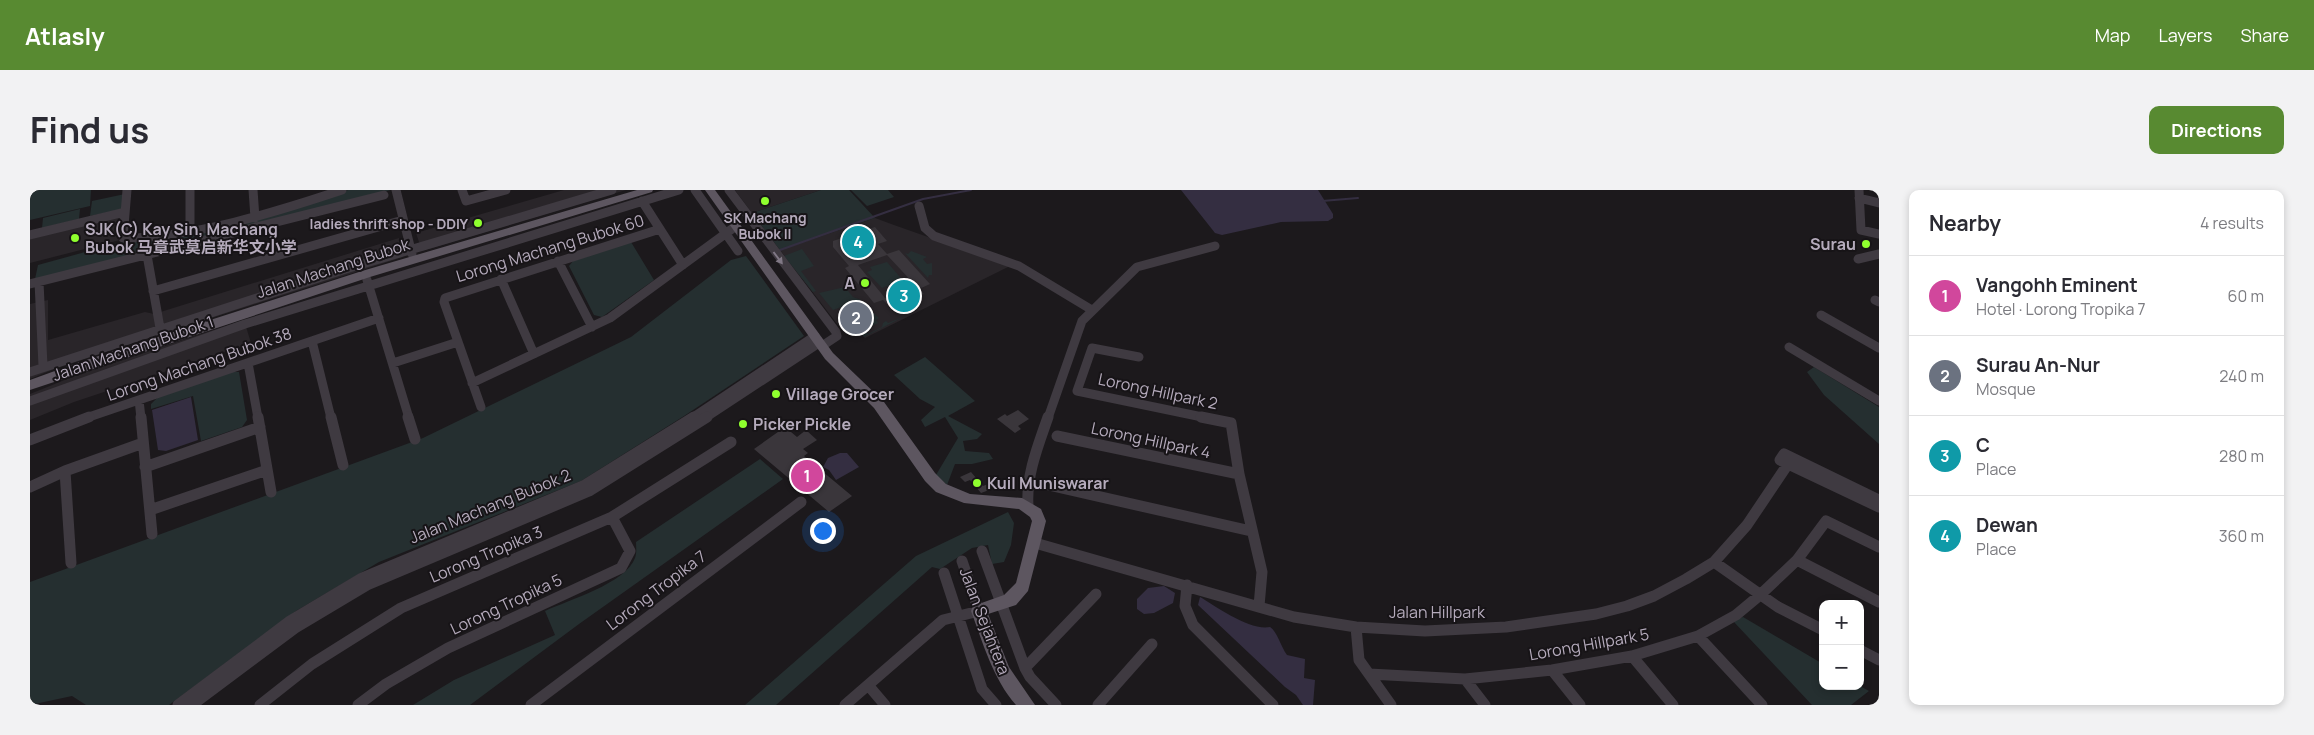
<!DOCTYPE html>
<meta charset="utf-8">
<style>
:root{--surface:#fff;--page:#f2f2f3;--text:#2b2b33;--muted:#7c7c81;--line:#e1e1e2;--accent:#588a31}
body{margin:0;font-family:Manrope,"Noto Sans SC",sans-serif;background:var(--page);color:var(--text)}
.controls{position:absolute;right:15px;bottom:15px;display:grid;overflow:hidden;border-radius:10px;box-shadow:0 2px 8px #0003}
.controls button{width:45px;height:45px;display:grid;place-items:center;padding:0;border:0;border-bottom:1px solid var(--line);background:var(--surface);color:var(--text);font:25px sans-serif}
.you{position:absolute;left:792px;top:340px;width:18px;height:18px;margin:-12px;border:4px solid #fff;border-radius:50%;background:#1a73e8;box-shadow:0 0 0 8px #1a73e833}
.badge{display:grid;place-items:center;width:32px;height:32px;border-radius:50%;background:var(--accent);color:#fff;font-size:16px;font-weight:700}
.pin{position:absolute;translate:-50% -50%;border:2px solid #fff;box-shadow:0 1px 5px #0006}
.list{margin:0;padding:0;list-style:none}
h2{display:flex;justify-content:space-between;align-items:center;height:65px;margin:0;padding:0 20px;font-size:21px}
h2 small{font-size:16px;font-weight:400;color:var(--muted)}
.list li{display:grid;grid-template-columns:32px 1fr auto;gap:15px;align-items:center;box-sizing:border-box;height:80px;padding:0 20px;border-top:1px solid var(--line)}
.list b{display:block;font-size:19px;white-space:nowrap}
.list p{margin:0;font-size:16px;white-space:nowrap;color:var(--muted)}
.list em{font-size:16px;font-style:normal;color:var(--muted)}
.map{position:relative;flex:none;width:1849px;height:515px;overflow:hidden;border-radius:10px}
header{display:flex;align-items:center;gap:30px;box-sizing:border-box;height:70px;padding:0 25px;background:var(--accent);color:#fff}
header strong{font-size:24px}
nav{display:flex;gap:28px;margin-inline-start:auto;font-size:18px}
.intro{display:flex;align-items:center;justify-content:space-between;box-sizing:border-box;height:120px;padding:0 30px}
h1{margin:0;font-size:35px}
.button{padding:12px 22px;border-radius:10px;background:var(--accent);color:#fff;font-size:18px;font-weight:700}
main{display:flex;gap:30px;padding:0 30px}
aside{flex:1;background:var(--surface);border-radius:10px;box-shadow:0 2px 8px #0003}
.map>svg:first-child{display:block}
.built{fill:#292529}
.green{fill:#252f30}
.water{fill:#342e41}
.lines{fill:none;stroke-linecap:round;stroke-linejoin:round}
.stream{stroke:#342e41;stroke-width:2}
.building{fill:#3a363b;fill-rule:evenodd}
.minor-far1{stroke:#3f3a41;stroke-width:9}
.minor{stroke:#3f3a41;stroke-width:11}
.major{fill:#5d5660;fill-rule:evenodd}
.oneway{fill:#807885}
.poi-dot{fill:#8fff2e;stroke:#171417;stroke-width:2}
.labels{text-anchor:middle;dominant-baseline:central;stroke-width:4;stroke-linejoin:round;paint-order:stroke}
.far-poi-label{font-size:14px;font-weight:bold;fill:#b5abbc;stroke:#171417}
.poi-label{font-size:16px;font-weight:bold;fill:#b5abbc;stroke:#171417;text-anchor:start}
.street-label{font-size:16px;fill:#b5abbc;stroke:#171417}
</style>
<header>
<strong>Atlasly</strong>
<nav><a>Map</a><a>Layers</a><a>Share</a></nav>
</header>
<div class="intro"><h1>Find us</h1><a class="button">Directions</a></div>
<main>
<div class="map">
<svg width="1849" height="515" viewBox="0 0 1849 515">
<rect width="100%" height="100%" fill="#1c191c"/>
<!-- built -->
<path class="built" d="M534,0H596L392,61L386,43Z
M705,0H791L722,23Z
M88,25L92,27L90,50L0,73V47Z
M845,28L864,35L980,76L835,148L828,140L815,144L750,60Z
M369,48L373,67L34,175L0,189V114L18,110V150L115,122L124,124Z
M214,130L221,153L44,212L0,230V204L47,185Z"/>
<!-- green -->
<path class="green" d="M0,0H61L60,16L0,30Z
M318,0H361L5,89L8,75L95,51L127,47L300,7Z
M791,0H819L845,28L750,60L722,23Z
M821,0H858L864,7L837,16Z
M95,4L93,19L60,26L62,11Z
M50,19L49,29L12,38L13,28Z
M601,52L624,90L572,127L564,125L539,76L543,71Z
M772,59L784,76L771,81L786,101L783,102L754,66Z
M881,61L897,67L893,69L897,74L902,73V85H899L898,88L875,63L878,64Z
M716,66L774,146L654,226L551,291L349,372L266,421L139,515H56L42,506L0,515V392L393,248L601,147L701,70Z
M857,72L876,94L860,100L857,96L852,98L837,82L842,80L840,77Z
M815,97L823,107L831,110L803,120L789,103Z
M839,119L849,128L846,130L848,133L834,140L838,144L852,137L853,133L856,131L858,133L873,127L834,147L828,139L820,142L818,138L838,137L836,134L842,132L836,120Z
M895,167L945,211L918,226L952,244L947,249L933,251L935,261L959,263L963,269L942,274H925L917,295L906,285L928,248L915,227L895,237L891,230L905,217L890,209L864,185Z
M1784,177L1849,217V254L1794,205L1777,182Z
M199,182H209L217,230L212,237L171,251L163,206L121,219V214L128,207Z
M730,269L753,289L549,434L440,515H383L424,490L525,445L515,421C539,410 596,393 605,368C607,363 606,357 606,352Z
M978,322L984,333L981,355L974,372L962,374L958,355L942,358L910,379L902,377L746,515H715L886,366Z
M1713,427L1793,474V496H1830L1839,501L1821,515H1782L1703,431Z"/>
<!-- water -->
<path class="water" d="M1151,0H1288L1303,24V28L1298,31L1251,32L1192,45L1185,43Z
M161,207L168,250L136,261L128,260L122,220Z
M810,263H817L829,277L806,290L799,280L793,277L798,268Z
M1134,396L1145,403L1143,413L1124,423L1114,424L1107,419V409L1118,398Z
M1170,407C1187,417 1220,441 1240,437C1247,441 1251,457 1257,465L1275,469L1274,488L1285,490L1283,515H1273L1266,505L1255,497L1168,415Z"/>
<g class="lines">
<!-- stream -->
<path class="stream" d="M1292,11L1328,8
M750,60L893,9L941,0"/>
</g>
<!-- building -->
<path class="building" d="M845,37L857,51L848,54L857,64L869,60L900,94L889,99L894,104L859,116L853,110L844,113L815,78L819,76L803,57V51ZM857,65L886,96L855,108L828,75Z
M826,115L829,119L835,118L842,132L836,134L837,136L824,139L823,137L817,138L810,124L816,122L814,118Z
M988,220L999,229L988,236L991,239L985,243L967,229L975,224L977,226Z
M755,237L767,247L776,240L787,250L773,259L778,263L774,266L822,306L799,322L724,259Z
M941,282L953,296L958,294L962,299L951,303L940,290L935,292L930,287Z"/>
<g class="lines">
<!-- minor-far1 -->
<path class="minor-far1" d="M97,0L93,48C163,48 246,22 312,0
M160,0V41
M223,0L225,28
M366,0L382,64
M432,0L436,11L476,0
M665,0L708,61
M699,0L806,142L807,146L792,156
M1829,0L1831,40L1849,44
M1829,8L1849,13
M612,11L653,75
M889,16L895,38L904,46L989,76L1062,120
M0,45L95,22
M117,65L130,138
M1828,69L1849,64
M528,71L562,137
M471,89L504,164
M337,90L379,228
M9,92L13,176
M0,94L354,5
M123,101L373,30
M1845,110L1849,112
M1791,125L1849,158
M282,151L301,228
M1759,157L1849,211
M1109,167L1062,158L1047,201L1177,228
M218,173L228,228
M363,173L428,152
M0,182L319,78L582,0
M442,193L580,128L706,36
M109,210L111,228
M0,211L215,134L649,0
M451,217L414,112L415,108L630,39
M56,228L349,128
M662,228L785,146
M675,228L789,153
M1018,228L1052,131L1107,77L1185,56"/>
<!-- minor -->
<path class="minor" d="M111,227L122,344
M228,227L241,302
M301,227L313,275
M378,227L385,249
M1171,227L1201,233L1209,284L1232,382L1229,416
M1027,246L1209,284
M0,250L59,227
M115,277L230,237
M35,281L41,373
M1014,294L1221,341
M0,297L35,281L113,253
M1849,310L1754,264L1750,270L1849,317
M998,316C996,285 1008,256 1018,227
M120,320L237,280
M1005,353L1264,427L1326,437L1395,441L1476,437L1566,424L1597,416L1624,406L1656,389L1684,372L1717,335L1758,274
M952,361L995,478L1000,487L1026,515
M1767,370L1849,412
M1684,372L1748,417L1793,440
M914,383L952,499L966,515
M1157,395L1155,416L1163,435L1243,515
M1326,437L1329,470L1361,515
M1668,446L1732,515
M1830,460L1849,470
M1602,466L1643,515
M995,478L1066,404
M1522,480L1550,515
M1339,484L1435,489L1522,480L1602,466L1668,446L1706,425L1730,405L1767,370L1796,331L1849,357
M1435,489L1455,515
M838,495L855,515
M148,515L260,431L332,388L555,295L664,227
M162,515L265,438L337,395L559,301L677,227
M230,515L282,474L371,418L582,327L701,252
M328,515L356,494L418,458L591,378L600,361L582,327
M501,515L771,312
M815,515L913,430L949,421L932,371
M1068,515L1122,454"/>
<!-- major -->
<path class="major" d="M607,0H623L622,2L340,87L0,200V190L44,174L332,81Z
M675,0H685L803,163L854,212L905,283L916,294L940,304L992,308L1011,319L1016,331L998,401L986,415L958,424L979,477L1005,515H986C963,489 953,453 941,421L943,416L974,405L986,393L1002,331L1000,327L989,319L934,313L906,302L895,291L844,218L795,169Z"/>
</g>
<!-- one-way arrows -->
<defs><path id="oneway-solid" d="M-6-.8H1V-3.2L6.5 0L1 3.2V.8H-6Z" transform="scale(1.25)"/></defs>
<use class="oneway" href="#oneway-solid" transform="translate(748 68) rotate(53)"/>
<!-- markers -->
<g class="poi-dot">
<circle cx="735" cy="11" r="5"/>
<circle cx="448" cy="33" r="5"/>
<circle cx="45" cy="48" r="5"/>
<circle cx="1836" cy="54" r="5"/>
<circle cx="835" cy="93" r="5"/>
<circle cx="746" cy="204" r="5"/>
<circle cx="713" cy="234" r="5"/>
<circle cx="947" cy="293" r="5"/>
</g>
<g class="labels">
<!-- far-poi labels -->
<g class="far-poi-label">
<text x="735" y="27">SK Machang<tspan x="735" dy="16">Bubok II</tspan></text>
<text x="438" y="33" text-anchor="end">ladies thrift shop - DDIY</text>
</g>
<!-- poi labels -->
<g class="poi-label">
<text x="55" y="39">SJK(C) Kay Sin, Machang<tspan x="55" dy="18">Bubok 马章武莫启新华文小学</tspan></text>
<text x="1826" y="54" text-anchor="end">Surau</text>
<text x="825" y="93" text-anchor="end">A</text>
<text x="756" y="204">Village Grocer</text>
<text x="723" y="234">Picker Pickle</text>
<text x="957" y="293">Kuil Muniswarar</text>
</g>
<!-- street labels -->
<g class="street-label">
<text transform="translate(520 58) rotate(-17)">Lorong Machang Bubok 60</text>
<text transform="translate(303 78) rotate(-18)">Jalan Machang Bubok</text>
<text transform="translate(103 158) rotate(-19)">Jalan Machang Bubok 1</text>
<text transform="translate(169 174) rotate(-19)">Lorong Machang Bubok 38</text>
<text transform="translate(1128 201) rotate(12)">Lorong Hillpark 2</text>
<text transform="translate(1121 250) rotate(12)">Lorong Hillpark 4</text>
<text transform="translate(460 316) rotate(-22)">Jalan Machang Bubok 2</text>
<text transform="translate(456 364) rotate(-23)">Lorong Tropika 3</text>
<text transform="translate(626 400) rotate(-37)">Lorong Tropika 7</text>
<text transform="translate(476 414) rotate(-25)">Lorong Tropika 5</text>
<text x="1407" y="422">Jalan Hillpark</text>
<text transform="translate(955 431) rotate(69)">Jalan Sejahtera</text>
<text transform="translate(1559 454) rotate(-10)">Lorong Hillpark 5</text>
</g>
</g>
</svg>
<div class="controls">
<button>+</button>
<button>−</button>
</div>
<div class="you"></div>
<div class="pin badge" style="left:777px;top:286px;background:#d1479c">1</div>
<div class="pin badge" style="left:826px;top:128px;background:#6b7280">2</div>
<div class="pin badge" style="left:874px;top:106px;background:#0f9aa8">3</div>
<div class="pin badge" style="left:828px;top:52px;background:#0f9aa8">4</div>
</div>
<aside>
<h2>Nearby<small>4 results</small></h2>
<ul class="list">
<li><span class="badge" style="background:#d1479c">1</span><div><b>Vangohh Eminent</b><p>Hotel · Lorong Tropika 7</p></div><em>60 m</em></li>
<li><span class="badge" style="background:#6b7280">2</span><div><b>Surau An-Nur</b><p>Mosque</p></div><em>240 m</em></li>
<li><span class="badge" style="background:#0f9aa8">3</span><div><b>C</b><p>Place</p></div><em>280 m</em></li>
<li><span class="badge" style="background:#0f9aa8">4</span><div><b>Dewan</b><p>Place</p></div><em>360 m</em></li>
</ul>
</aside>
</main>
